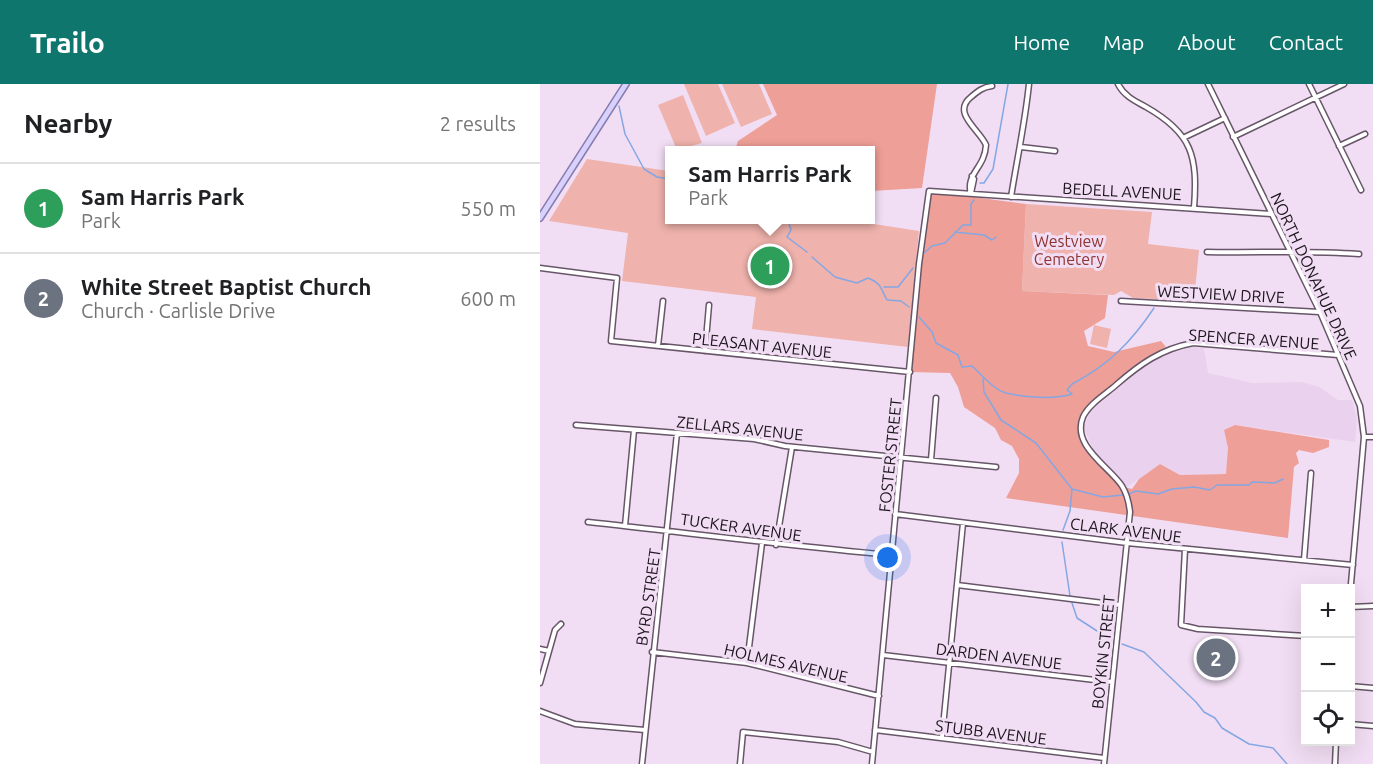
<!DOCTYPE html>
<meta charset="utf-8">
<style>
:root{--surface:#fff;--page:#f2f2f2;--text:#202124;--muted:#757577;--line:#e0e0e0;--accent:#0f766e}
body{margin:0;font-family:Ubuntu,sans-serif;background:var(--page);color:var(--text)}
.controls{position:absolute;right:18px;bottom:18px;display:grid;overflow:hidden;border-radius:0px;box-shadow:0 6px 24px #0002}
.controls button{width:54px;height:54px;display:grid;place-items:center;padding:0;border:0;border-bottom:2px solid var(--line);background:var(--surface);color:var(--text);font:30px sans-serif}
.you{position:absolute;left:348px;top:474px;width:21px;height:21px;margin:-15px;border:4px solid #fff;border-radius:50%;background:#1a73e8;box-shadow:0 0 0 9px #1a73e833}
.badge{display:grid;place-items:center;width:39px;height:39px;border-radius:50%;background:var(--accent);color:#fff;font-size:20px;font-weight:700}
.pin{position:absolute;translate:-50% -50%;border:3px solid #fff;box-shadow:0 2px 6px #0006}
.popup{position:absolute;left:125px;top:62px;width:210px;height:78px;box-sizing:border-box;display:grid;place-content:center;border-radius:0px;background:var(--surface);filter:drop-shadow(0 2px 4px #0005);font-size:20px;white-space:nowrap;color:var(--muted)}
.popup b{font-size:22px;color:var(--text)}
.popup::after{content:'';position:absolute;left:50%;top:100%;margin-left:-12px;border:12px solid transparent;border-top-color:var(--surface)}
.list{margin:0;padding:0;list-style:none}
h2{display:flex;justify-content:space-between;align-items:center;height:78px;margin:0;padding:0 24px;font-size:26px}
h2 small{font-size:20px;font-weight:400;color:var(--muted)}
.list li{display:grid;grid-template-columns:39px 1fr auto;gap:18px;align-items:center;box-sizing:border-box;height:90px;padding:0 24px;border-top:2px solid var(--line)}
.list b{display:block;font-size:22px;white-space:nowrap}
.list p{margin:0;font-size:20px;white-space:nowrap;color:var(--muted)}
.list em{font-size:20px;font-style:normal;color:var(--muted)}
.icon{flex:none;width:33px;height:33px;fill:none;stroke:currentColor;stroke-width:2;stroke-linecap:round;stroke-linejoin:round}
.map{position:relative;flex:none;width:833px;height:680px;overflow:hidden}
header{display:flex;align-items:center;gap:36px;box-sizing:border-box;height:84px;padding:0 30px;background:var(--accent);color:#fff}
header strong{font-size:28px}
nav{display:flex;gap:33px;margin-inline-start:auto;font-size:21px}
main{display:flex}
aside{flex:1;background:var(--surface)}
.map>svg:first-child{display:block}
.built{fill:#ead1ed}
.green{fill:#efb2ac}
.forest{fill:#ee9f97}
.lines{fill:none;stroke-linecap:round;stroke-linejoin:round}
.stream{stroke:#84a7e3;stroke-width:1.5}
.minor-casing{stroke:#675668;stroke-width:7}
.major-casing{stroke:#877cae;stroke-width:8}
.minor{stroke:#fff;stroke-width:4}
.major{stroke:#d9d1fd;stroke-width:5}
.labels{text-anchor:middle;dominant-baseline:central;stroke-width:6;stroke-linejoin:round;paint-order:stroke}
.street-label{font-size:16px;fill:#1c151d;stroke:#f2def4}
.park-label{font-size:16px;fill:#903430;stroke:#f2def4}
</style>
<header>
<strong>Trailo</strong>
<nav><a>Home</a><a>Map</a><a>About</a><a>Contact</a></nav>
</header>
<main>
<aside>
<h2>Nearby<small>2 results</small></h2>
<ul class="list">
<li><span class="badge" style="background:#2e9e5b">1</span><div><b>Sam Harris Park</b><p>Park</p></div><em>550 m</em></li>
<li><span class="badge" style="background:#6b7280">2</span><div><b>White Street Baptist Church</b><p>Church · Carlisle Drive</p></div><em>600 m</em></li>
</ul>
</aside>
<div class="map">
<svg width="833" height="680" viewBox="0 0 833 680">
<rect width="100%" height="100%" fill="#f2def4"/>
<!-- built -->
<path class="built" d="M652,263L664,264L668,289L712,299L762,298L779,303L798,316H812L817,335L815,358L695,341L684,346L688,364L687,390L640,391L620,380L587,403L555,370L544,344L547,334L551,327L606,281L619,273Z"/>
<!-- green -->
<path class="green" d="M144,0H178L195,39L166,52Z
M182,0H219L232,30L201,43Z
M143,11L162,59L137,66L118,21Z
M47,75L129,87L130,136H321V138L379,147L368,263L212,245L216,213L82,197L88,149L9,137Z
M486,120L612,128L608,160L659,166L654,217L593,214L581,207L574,211L482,207Z
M554,241L571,245L567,264L550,260Z"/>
<!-- forest -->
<path class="forest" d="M223,0H397L382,104L331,107L330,66H195L198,57L237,31Z
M389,107L486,120L482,207L568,211L565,234L544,247L548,262L574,268L621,257L626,263C605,277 536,322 542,349C547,370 570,388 584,403L592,405L599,395L620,380L640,391L686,390L688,364L684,346L695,341L789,356V363L773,369L759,366L756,369L759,379L754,383L748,454L466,414L479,389V375L472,362L461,356L455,344L424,323L418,303L410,289L370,288Z"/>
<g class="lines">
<!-- stream -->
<path class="stream" d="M79,22L85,50L104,85L117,93L130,95
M440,99H444L453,85L468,0
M248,136L251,146L247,153L267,168
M415,148L444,151L452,156L456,153
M384,169L392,162L405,159L423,141H431V120L434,116
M272,173L295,193L317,199L328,194C341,199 341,205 347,216L361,217L369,223
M344,203H358L373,184
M379,233L392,248L396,259L418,271L422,283L432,282C441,290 454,306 466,309C484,313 513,316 532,310L527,306L532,300C569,281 592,257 614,224
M443,295L444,308L461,336L496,359L532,405L530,427L523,446
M532,405L563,413L583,411
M589,410L596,407L618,410L632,405L654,403L670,406L677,401H709L712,398L735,399L743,395
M522,458L530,512
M532,519L537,534L571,556
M582,560L604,568L656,618L664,628L675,634L682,644L709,660L733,664L747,680"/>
<!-- minor casing -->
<g class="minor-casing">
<path id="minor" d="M578,0C584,12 595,17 606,23C652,49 658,72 654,124
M668,0L780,228L820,322L824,353L810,511
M769,0L821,106
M645,53L685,34
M693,53L804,0
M799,62L825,50
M481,63L515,67
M431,109L434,95L432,92
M431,110C425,90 445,84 446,61C440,46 411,29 431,13C438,7 443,3 452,2
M471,113C477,75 485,39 489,0
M667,168C718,169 767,166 819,170
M0,184L77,194L71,257L370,288
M581,217L779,228
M118,262L123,217
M165,267L169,221
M36,341L214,355L245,362L456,383
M824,353H833
M391,376L396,314
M355,430L587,459L813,481
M48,438C149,449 250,462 351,471
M85,442L94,346
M236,461L252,363
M645,465L641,541L658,545L766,552
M764,476L771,389
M417,501L580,521
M810,523L833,522
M0,565L9,567
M112,568L207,579L339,612
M343,571L572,598
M207,579L222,459
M0,599L15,546L21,540
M810,602L833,604
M0,627L35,640L105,646
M810,640L833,642
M335,646L564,674
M402,653L423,439
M102,680L137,349
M200,680L203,648L298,658L333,668
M332,680L379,180L389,107L731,130
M564,680L590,428C589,419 587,410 582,402C570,383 531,362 543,333C549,320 566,310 576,301C600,280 621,265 653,259L798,271
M795,680L796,658"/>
</g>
<!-- major casing -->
<g class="major-casing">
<path id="major" d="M0,134L86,0"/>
</g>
<!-- minor -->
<use href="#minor" class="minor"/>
<!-- major -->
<use href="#major" class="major"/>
</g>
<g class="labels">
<!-- street labels -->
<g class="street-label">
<text transform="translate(582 107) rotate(3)">BEDELL AVENUE</text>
<text transform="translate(774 192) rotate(65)">NORTH DONAHUE DRIVE</text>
<text transform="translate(681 210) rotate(3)">WESTVIEW DRIVE</text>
<text transform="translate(714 255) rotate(4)">SPENCER AVENUE</text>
<text transform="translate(222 261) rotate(6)">PLEASANT AVENUE</text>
<text transform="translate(200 344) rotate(6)">ZELLARS AVENUE</text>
<text transform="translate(350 371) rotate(-84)">FOSTER STREET</text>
<text transform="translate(201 443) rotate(8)">TUCKER AVENUE</text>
<text transform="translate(586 446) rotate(7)">CLARK AVENUE</text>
<text transform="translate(108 513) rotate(-82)">BYRD STREET</text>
<text transform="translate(563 568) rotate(-84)">BOYKIN STREET</text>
<text transform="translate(459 572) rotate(7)">DARDEN AVENUE</text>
<text transform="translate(246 579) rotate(13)">HOLMES AVENUE</text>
<text transform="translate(451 648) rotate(7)">STUBB AVENUE</text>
</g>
<!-- park labels -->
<g class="park-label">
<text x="529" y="157">Westview<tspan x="529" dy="18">Cemetery</tspan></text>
</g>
</g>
</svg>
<div class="controls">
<button>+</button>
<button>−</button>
<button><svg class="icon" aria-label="locate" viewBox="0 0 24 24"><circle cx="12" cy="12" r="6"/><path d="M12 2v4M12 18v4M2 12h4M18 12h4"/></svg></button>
</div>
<div class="you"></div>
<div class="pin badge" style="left:230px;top:182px;background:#2e9e5b">1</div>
<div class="popup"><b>Sam Harris Park</b>Park</div>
<div class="pin badge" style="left:676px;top:574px;background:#6b7280">2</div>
</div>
</main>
